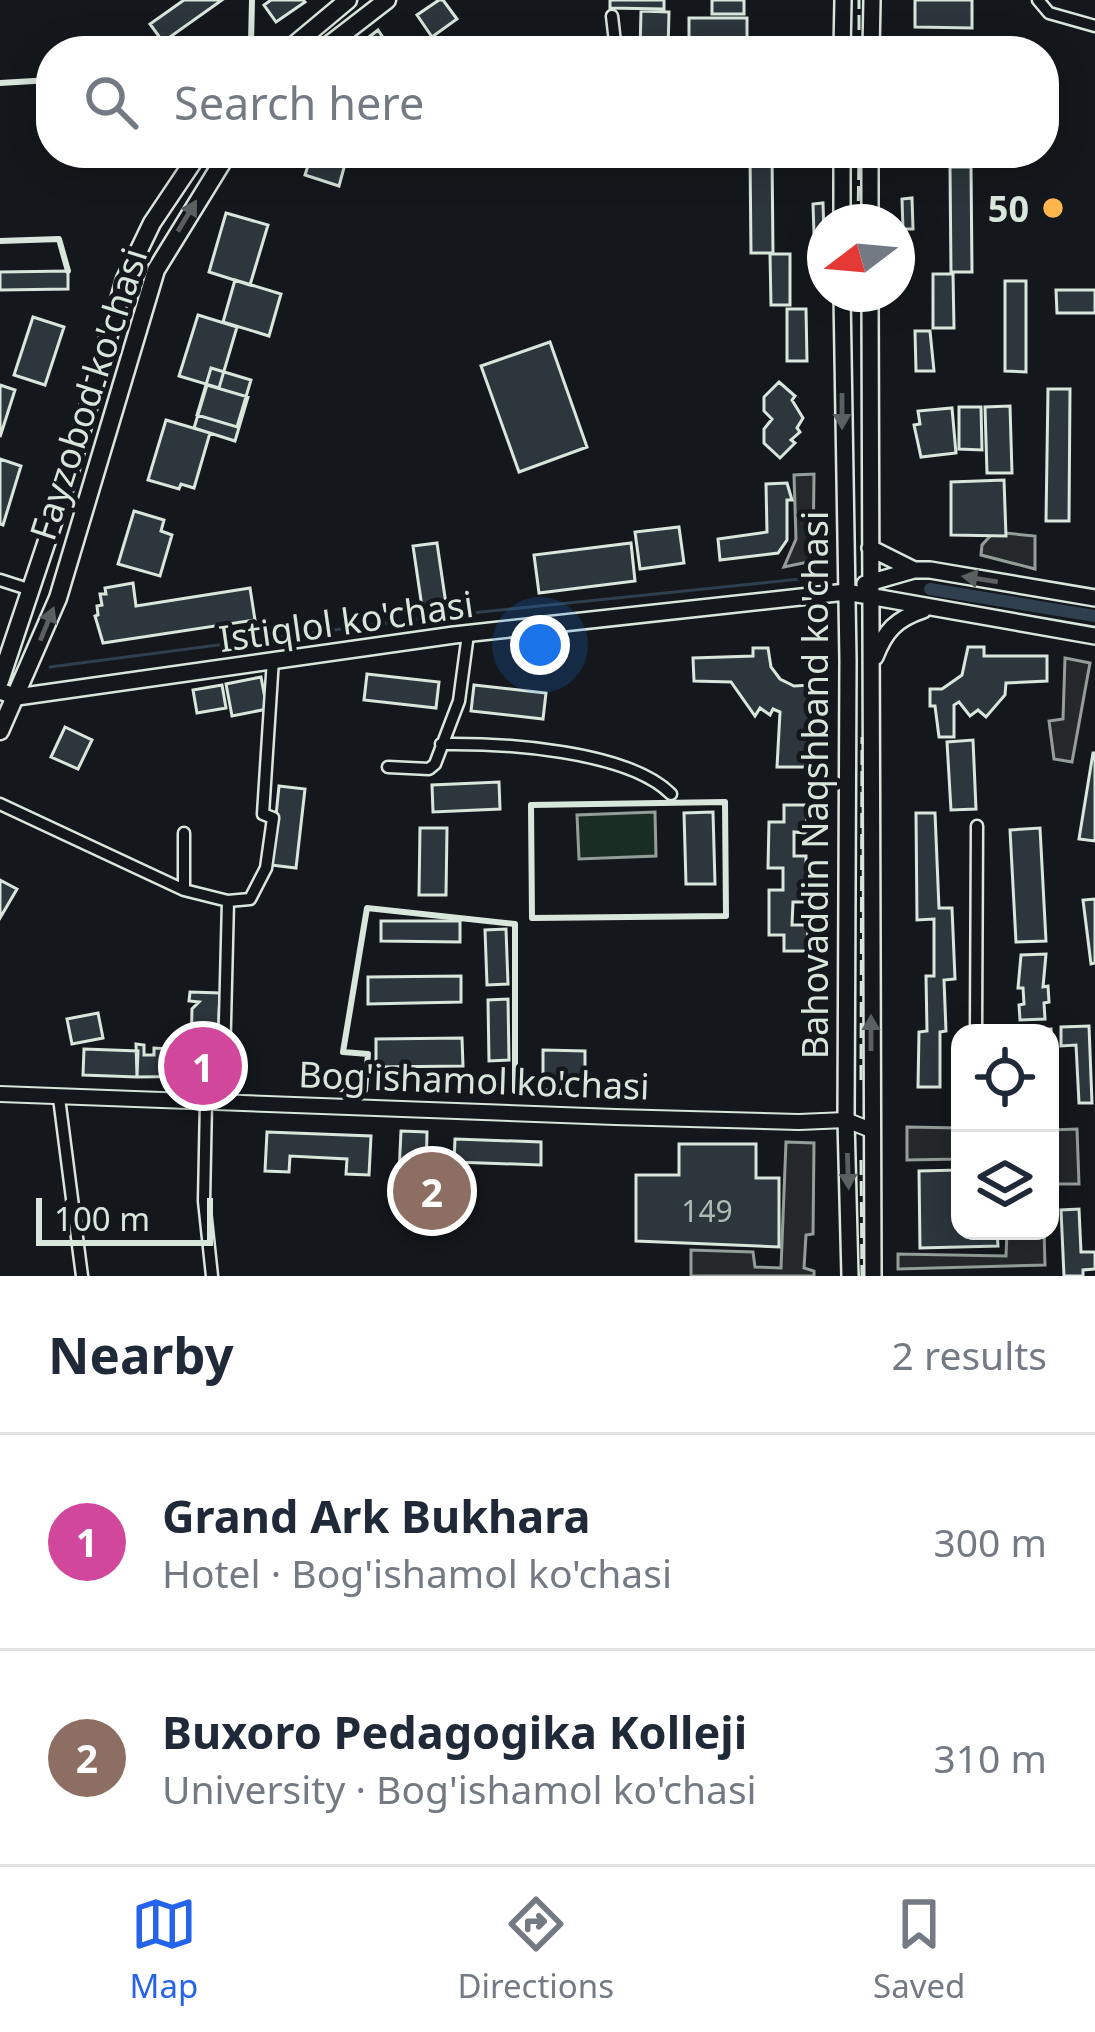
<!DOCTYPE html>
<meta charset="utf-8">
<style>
:root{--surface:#fff;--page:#f6f6f7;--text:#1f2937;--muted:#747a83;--line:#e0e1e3;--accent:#2563eb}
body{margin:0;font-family:"Noto Sans",sans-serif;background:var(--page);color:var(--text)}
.controls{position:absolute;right:36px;bottom:36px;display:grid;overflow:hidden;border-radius:24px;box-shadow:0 6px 30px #0003}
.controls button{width:108px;height:108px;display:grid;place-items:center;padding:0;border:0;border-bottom:3px solid var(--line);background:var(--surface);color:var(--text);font:60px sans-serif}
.compass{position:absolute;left:807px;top:204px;width:108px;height:108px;border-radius:50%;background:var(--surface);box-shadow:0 6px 30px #0003;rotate:254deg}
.scale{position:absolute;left:36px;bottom:30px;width:177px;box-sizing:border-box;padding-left:12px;border:6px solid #d8e6dc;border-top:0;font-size:33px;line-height:42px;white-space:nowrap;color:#d8e6dc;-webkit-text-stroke:9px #14181c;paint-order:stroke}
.you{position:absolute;left:540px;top:645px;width:42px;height:42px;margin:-30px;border:9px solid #fff;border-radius:50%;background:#1a73e8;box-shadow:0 0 0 18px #1a73e833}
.badge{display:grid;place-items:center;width:78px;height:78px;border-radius:50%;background:var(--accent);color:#fff;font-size:39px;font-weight:700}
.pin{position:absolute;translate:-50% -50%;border:6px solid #fff;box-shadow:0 3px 12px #0006}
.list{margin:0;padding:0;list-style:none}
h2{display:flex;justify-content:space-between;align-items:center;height:156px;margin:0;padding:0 48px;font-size:51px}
h2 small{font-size:39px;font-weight:400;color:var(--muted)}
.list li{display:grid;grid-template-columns:78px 1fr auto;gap:36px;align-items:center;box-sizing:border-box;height:216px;padding:0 48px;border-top:3px solid var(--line)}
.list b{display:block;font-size:45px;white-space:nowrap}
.list p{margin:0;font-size:39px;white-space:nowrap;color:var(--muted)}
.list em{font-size:39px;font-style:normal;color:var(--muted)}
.icon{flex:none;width:66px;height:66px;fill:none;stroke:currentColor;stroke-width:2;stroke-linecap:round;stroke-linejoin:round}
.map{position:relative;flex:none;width:1095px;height:1276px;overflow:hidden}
.search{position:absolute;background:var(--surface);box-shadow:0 6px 30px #0003;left:36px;right:36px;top:36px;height:132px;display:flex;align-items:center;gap:30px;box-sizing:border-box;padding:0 42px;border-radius:48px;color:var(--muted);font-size:45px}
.sheet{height:588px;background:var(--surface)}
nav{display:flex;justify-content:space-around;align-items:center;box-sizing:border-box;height:168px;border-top:3px solid var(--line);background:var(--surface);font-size:33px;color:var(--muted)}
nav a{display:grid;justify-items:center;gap:6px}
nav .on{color:var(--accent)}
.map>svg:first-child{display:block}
.green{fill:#1a2d24;stroke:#939e99;stroke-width:3}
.parking{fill:#24282b;stroke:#939e99;stroke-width:3}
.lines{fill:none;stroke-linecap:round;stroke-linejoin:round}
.stream{stroke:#2f3f4d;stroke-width:3}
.canal{stroke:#2f3f4d;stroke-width:12}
.building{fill:#2c363c;stroke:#d8e6dc;stroke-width:3}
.minor-casing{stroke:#d8e6dc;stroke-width:15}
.tertiary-casing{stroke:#d8e6dc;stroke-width:18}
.secondary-casing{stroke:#d8e6dc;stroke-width:20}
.primary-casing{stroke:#d8e6dc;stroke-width:21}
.minor{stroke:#14181c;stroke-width:10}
.tertiary{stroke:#14181c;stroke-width:14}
.secondary{stroke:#14181c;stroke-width:15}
.primary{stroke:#14181c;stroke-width:16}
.fence{stroke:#d8e6dc;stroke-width:3;stroke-dasharray:15 6;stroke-linecap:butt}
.wall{stroke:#d8e6dc;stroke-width:6}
.oneway{fill:#59605f}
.poi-dot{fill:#ffb74d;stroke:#14181c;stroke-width:4.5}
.labels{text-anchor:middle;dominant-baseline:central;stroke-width:9;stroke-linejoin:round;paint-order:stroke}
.number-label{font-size:30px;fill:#adbab4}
.poi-label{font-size:36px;font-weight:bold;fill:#d8e6dc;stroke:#14181c;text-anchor:end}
.street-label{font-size:36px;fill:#d8e6dc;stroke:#14181c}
</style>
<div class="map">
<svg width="1095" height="1276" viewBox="0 0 1095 1276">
<rect width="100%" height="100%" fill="#14181c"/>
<!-- green -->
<path class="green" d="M655,812L656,856L579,859L577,815Z"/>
<!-- parking -->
<path class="parking" d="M814,474L813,561L784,567L796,539L794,475Z
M994,532L1035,536V569L981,555L982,545Z
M1065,658L1090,663L1072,762L1054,759L1049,721L1063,719Z
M907,1127L960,1128V1159L907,1160Z
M1077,1129L1079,1184H1050V1130Z
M786,1142L814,1143L813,1234L806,1235L804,1268L814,1271V1276H691V1250L753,1252L755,1267L781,1268Z
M1007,1231H1044L1045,1265L898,1269V1254L1006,1256Z"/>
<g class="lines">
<!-- stream -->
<path class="stream" d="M50,667L433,617L819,577"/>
<!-- canal -->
<path class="canal" d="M930,589L1095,616"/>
</g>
<!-- building -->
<path class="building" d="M184,0H222L163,42L150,24Z
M271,0H303L305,2L276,22L264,5Z
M439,0H443L457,19L432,37L417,15Z
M610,0H664V9L610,8Z
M712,0H744V14H712Z
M915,0H972V28L915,27Z
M641,11L669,12L668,51H640Z
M689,18H747V46H689Z
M378,30L390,48L386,51H351Z
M808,39V51H788V40Z
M312,153H348L339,186L305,175Z
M750,153H772L773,253H751Z
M933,153H954L955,165H934Z
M950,167H971L972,272H951Z
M912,198L913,229H903L902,199Z
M823,203L824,234H814L813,204Z
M226,213L268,225L250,285L209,272Z
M770,254H790V305H771Z
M68,271V289L0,290V272Z
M933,274H953L954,328H933Z
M235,280L281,294L269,336L223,322Z
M1005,281H1026V372L1005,371Z
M1056,290H1095V313H1057Z
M787,309H806L807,361H787Z
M198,315L237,327L219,388L179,376Z
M33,317L64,327L45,385L14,375Z
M915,331H930L934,371H916Z
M550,342L587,447L519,472L481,366Z
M211,368L251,380L237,427L197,415Z
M779,382L795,396L792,400L803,418L797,428L800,432L791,440L795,443L780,458L764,443V429L772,419L764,411V397Z
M0,385L15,390L0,437Z
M207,385L248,397L235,441L194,428Z
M1048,389H1070L1069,521H1046Z
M1010,406L1012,473H987L985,407Z
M959,407H981L982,450L959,449Z
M952,408L956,453L921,457L914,425L920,424L918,411Z
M166,420L210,433L194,488L181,484L179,489L148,480Z
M0,459L21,466L3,525L0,524Z
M1004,480L1006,536L951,535V482Z
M787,483L792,500H787V540L778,553L720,560L718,539L767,532L766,484Z
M134,511L164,520L161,531L172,535L160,576L118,564Z
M679,527L684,563L640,569L635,532Z
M437,543L446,604L422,607L413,546Z
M631,543L635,581L539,593L534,555Z
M133,583L136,606L250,588L255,620L103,643L95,616L98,615L97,606L102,605L100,594H106L105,588Z
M968,647H984V656H1047V681L1006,683L1005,695L986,717L978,710L970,716L959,702L954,705V737H939L935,706H930V689H942L962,675Z
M753,648H768L771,667L780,679L794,686L810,685L809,710H813L811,767H777L780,712L773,709L770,715L760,708L755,716L731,682L694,681L693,658L753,656Z
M367,674L439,682L436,708L364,700Z
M261,677L267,709L232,716L226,684Z
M222,685L226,708L197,713L193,690Z
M474,685L546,693L543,719L471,711Z
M65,727L92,740L78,769L51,757Z
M973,740L976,809L951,810L947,742Z
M1093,753H1095V841L1079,839Z
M499,782L500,809L433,812L432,785Z
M279,786L305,789L296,868L271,865Z
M784,805H807L806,833L794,832V856H806V902H793L792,925H808L807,951H784V935H769V890H783V868H768L769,822H784Z
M713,812L715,884H686L684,813Z
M916,813H935L939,908H952L955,979L944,980L946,1031L940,1032V1087H918L919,1032L927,1031L926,976H934V919L917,920Z
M420,828H447L446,895H419Z
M1040,828L1046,941L1016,942L1010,830Z
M0,880L17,889L0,918Z
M1095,899V963L1091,964L1083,900Z
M381,921H460V942L381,941Z
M506,929L508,984L487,985L485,930Z
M1046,954L1043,987L1048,986L1049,1002L1044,1003L1045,1019L1020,1020L1019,1005L1024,1004L1023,988H1018L1021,955Z
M461,976V1002L368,1004V977Z
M190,992L220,993L216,1076L137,1077L136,1044L144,1045V1055H154V1048L191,1050L192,1009L199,1002L189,1001Z
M508,999L509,1060L489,1061L488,1000Z
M98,1013L103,1038L72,1044L67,1019Z
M1089,1026L1092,1103H1079L1076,1045L1061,1046V1027Z
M1051,1029L1054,1114H1050V1033H1022V1030Z
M462,1038L463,1066L376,1067V1039Z
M84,1049L138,1051L137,1077L83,1075Z
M543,1050L585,1051V1082L543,1081Z
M401,1131L427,1132L425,1217L397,1215Z
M267,1132L371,1136L369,1175L346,1174L347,1159L290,1156L289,1172L265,1171Z
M455,1139L541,1142V1165L454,1162Z
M679,1144H756V1178H779V1247L636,1241V1175H679Z
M960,1170V1231H997L998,1246L920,1248L919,1171Z
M1079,1209L1081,1252H1095V1269L1083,1270V1276H1064L1061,1210Z"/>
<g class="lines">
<!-- minor casing -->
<g class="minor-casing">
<path id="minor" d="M1038,0L1049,13L1095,26
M612,16L616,51
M0,580L31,590
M441,744C502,743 627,750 671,794
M388,767L429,769L435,764L459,701L468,634
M0,804L184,890
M184,833V890L228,901L223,1102
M228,901L250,899L266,868L273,818L263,814L273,659
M976,1033L977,826
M59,1098L82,1276
M206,1102L204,1201L212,1276"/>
</g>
<!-- tertiary casing -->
<g class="tertiary-casing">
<path id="tertiary" d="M0,1094L615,1117L799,1122L846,1120L871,1130"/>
</g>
<!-- secondary casing -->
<g class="secondary-casing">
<path id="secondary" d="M842,51L843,0
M871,51L872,0
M870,153V222
M842,222V153
M842,294L848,660L846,1120L850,1276
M870,294L873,1276
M870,548L914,570
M865,584L914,570H930L1095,598
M875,657C885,631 896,619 923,610
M0,691L17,697L454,635L846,592L1095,636"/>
</g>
<!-- primary casing -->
<g class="primary-casing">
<path id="primary" d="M287,51L348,0
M321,51L387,0
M0,681L68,478L125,279L152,223L199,153
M0,731L58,598L156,270L228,153"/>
</g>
<!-- minor -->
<use href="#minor" class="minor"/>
<!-- tertiary -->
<use href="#tertiary" class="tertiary"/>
<!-- secondary -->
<use href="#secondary" class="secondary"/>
<!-- primary -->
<use href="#primary" class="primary"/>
<!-- fence -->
<path class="fence" d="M859,51V0
M858,222L859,153
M861,1080L862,737
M861,1160L862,1276"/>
<!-- wall -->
<path class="wall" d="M252,0L251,43L257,51
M0,83L51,80
M0,241L59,239L68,271
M725,802L726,916L532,918L531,805Z
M337,1089L365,1090L368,1054L343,1052L367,908L515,924V1091L568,1092"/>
</g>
<!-- one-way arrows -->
<defs><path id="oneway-solid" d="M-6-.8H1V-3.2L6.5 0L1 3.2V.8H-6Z" transform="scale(3)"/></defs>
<g class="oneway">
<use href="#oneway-solid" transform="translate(187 216) rotate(-59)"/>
<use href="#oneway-solid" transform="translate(842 411) rotate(90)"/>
<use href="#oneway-solid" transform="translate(980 579) rotate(-171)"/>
<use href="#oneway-solid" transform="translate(47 624) rotate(-68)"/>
<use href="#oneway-solid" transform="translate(871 1033) rotate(-90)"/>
<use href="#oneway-solid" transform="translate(848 1171) rotate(88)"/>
</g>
<!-- markers -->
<circle class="poi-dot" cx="1053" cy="208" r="12"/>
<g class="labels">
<!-- number labels -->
<g class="number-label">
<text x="707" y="1210">149</text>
</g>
<!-- poi labels -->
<g class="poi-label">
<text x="1029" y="208">50</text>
</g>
<!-- street labels -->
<g class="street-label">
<text transform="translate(88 394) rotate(-72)">Fayzobod ko'chasi</text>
<text transform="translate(346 621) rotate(-8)">Istiqlol ko'chasi</text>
<text transform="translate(814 785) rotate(-90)">Bahovaddin Naqshband ko'chasi</text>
<text transform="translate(474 1080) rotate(2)">Bog'ishamol ko'chasi</text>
</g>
</g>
</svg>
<div class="controls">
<button><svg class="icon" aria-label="locate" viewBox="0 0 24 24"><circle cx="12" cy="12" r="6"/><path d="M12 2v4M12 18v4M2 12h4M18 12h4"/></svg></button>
<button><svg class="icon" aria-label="layers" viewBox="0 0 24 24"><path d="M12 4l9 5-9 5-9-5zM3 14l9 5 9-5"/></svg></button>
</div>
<svg class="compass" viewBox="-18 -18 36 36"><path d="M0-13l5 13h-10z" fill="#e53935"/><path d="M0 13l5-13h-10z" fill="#747a83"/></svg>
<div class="scale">100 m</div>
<div class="you"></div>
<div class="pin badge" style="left:203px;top:1066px;background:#d1479c">1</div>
<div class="pin badge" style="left:432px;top:1191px;background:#8d6e63">2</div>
<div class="search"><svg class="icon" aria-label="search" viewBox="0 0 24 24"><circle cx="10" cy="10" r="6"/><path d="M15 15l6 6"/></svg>Search here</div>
</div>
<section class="sheet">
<h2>Nearby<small>2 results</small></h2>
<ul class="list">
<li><span class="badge" style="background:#d1479c">1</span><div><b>Grand Ark Bukhara</b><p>Hotel · Bog'ishamol ko'chasi</p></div><em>300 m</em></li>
<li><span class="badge" style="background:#8d6e63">2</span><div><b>Buxoro Pedagogika Kolleji</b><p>University · Bog'ishamol ko'chasi</p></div><em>310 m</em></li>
</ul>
</section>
<nav>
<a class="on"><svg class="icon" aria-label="map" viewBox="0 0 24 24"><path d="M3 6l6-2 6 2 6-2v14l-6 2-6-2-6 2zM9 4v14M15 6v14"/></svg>Map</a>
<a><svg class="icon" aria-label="directions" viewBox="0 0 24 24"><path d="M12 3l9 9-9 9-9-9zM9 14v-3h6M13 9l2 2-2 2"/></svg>Directions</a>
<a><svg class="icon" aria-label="saved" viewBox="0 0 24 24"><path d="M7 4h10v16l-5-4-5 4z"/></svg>Saved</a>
</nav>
